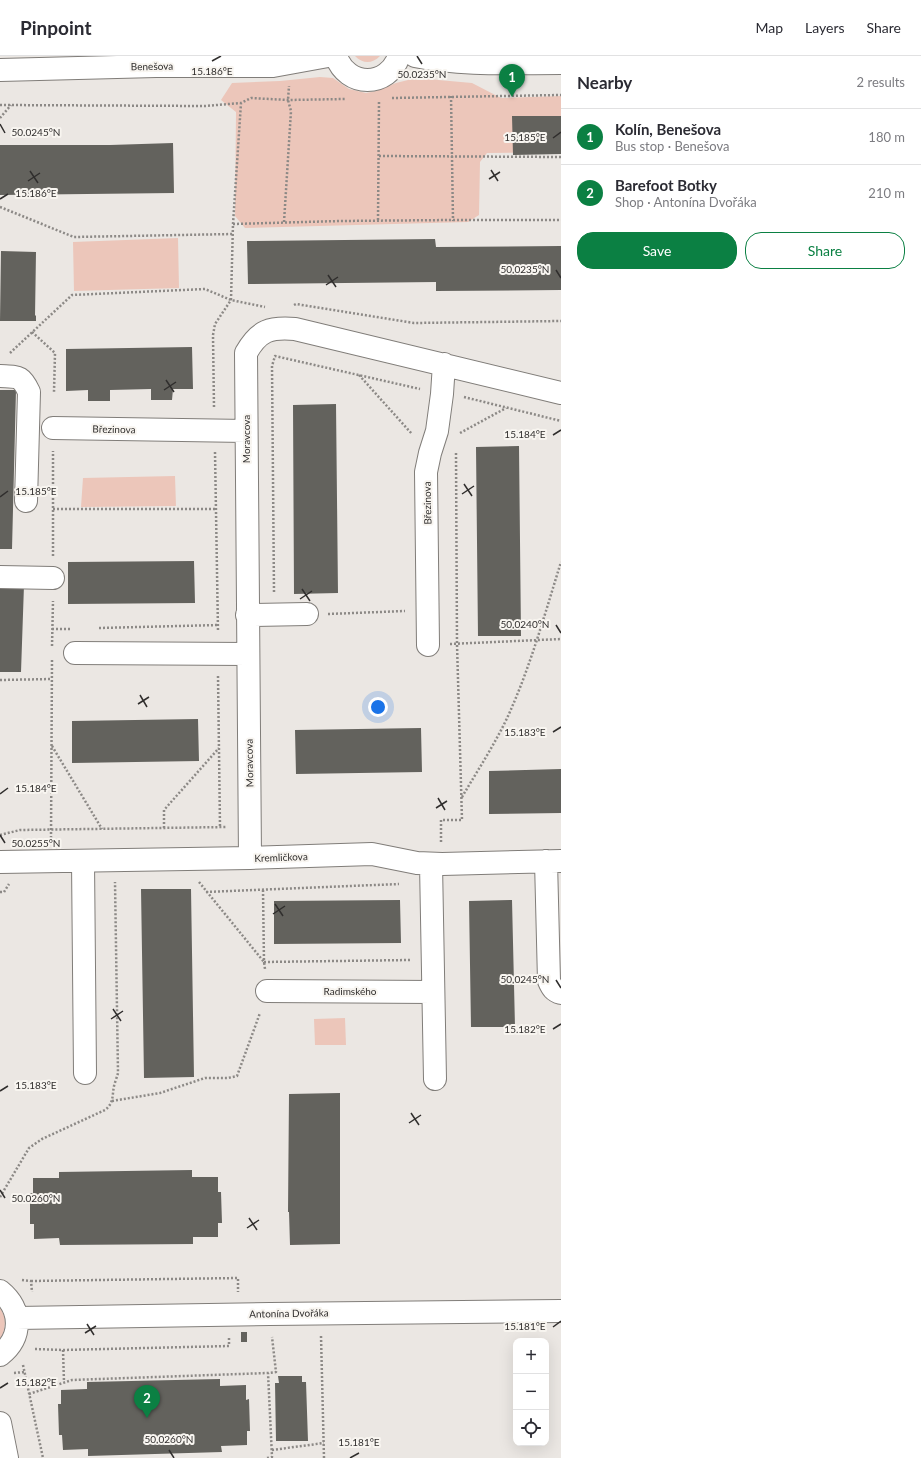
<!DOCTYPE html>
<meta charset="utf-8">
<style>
:root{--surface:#fff;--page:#f7f7f7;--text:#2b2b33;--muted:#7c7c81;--line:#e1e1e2;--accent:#0b8043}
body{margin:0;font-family:Lato,sans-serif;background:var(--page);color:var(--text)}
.controls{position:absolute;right:12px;bottom:12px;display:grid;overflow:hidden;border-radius:8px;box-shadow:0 4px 16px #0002}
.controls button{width:36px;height:36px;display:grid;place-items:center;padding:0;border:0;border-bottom:1px solid var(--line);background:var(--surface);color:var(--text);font:20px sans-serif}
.you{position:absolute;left:378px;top:651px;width:14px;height:14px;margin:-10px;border:3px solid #fff;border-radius:50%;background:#1a73e8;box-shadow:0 0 0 6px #1a73e833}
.badge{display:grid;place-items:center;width:26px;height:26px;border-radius:50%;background:var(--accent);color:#fff;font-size:13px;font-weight:700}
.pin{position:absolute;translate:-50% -33px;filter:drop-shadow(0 1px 2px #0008)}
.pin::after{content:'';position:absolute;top:21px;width:14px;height:12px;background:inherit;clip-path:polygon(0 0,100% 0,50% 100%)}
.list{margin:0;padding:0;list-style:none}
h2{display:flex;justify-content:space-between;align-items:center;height:52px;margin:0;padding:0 16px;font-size:17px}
h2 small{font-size:13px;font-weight:400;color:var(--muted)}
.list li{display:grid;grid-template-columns:26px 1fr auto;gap:12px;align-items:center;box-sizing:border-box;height:56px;padding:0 16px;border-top:1px solid var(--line)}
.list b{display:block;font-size:15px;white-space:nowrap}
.list p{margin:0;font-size:13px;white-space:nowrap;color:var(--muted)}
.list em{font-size:13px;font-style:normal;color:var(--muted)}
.actions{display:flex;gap:8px;padding:12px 16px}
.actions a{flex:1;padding:9px 0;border:1px solid var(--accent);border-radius:16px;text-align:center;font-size:14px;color:var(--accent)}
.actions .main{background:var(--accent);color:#fff}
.icon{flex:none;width:22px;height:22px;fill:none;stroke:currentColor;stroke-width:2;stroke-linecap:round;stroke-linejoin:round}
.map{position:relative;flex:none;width:561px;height:1402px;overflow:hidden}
header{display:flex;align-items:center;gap:24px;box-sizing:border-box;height:56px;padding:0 20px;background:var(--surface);border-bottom:1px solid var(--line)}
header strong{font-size:19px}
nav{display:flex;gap:22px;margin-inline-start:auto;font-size:14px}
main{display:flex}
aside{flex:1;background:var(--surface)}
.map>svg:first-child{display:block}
.green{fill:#ecc6ba}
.building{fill:#63625d}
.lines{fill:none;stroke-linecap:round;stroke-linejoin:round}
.minor-casing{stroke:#807d79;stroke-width:24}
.path{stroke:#8c8986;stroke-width:2.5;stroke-dasharray:2 2;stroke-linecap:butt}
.minor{stroke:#fff;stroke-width:22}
.ticks{fill:none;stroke:#302e2d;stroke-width:1.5}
.labels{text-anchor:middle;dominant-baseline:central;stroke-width:4;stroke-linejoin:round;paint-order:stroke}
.street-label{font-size:10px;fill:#302e2d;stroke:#f8f5f0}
.ticks-label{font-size:10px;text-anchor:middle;fill:#302e2d;stroke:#f8f5f0;stroke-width:4;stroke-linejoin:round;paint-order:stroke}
</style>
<header>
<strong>Pinpoint</strong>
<nav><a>Map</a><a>Layers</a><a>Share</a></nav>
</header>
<main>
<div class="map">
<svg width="561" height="1402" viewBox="0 0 561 1402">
<rect width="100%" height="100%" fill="#ebe7e3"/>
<!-- green -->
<path class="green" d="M355,0H380C372,8 363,8 355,0Z
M320,21L333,22L349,33L366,37L376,35L396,27L416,22L472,27L501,42L561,40V96L487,97L480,106L479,159L468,166L245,172L235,160L236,56L221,44L232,27L280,25Z
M178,182L179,232L74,235L73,186Z
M175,420L176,450L81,451L83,422Z
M345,962L346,989H315L314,963Z
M0,1252C7,1262 6,1273 0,1283Z"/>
<!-- building -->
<path class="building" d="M512,60H561V98L513,99Z
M173,87L174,137L0,139V89H110Z
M435,183L436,191L561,190V234L436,235V226L248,228L247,185Z
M1,195L36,196L35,260L36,259V265H0Z
M192,291L193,333H173L172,344H151V333L110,334V345H88V334L66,335V293Z
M0,334H16L12,493H0Z
M336,348L338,537L294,538L293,349Z
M519,390L521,580H478L476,391Z
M194,505L195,547L68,548V506Z
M0,528L24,529L21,616H0Z
M198,663L199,705L72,707V665Z
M421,672L422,716L296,718L295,674Z
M561,713V757L489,758V715Z
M141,833H191L194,1021L144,1022Z
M400,844L401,887L274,888V845Z
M512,844L515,971H471L469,845Z
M340,1037V1188L290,1189L289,1156H288L289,1038Z
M192,1114V1121H218V1136H221L222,1167H218V1181H193V1188L60,1189L59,1182L34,1183V1168H30V1137H33V1122H59V1116Z
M241,1276H247V1286H241Z
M278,1320H302V1326H306L308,1385H276L275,1327H279Z
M220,1323V1330L246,1329V1344L249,1343L250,1375H247V1389L221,1390L222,1396L88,1400V1393L63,1394L62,1379H59L58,1348H61V1334L87,1333V1326Z"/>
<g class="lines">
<!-- minor casing -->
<g class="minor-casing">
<path id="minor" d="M336,0C347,32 388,32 399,0
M415,0C463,10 512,7 561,7
M0,14L156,10H273L328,0
M0,320C18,321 21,319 29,336L26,445
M53,372L246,375
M0,521L53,522
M247,559L307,558
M428,589L426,416L430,397L437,375L442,338L444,308
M75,597L248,598
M250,802L246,297C259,274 270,271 295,273L561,337
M83,805L85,1017
M546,805L549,925C552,932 554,935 561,937
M0,806L250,802L372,798L417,807L442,808L561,805
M431,808L435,1023
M267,935L433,936
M0,1235C22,1253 23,1281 0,1299
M17,1262L270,1258L561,1255
M0,1367L7,1402"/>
</g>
<!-- path -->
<path class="path" d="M451,40L453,164H561
M392,42L561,39
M0,49L205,50L241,47L251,42L288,44L345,43
M0,62L11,49
M379,100L561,101
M0,151L74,181L233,178
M378,164L379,45
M284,166L291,55L288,44L289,30
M233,168L340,165L453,164
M294,249L296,248L414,267L561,265
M32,276L55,297L54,336
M10,297L72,239L205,233L231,244L265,251
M359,319L412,378
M464,341L561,365
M214,351L213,279L215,268L231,244L233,168L241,47
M460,377L506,352
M215,396L218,575
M53,453H217
M53,500V395
M274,536L272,310L275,300L420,333
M328,558L405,555
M99,572L218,569
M52,573H72
M450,588L561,583
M52,590L53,545
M218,620L220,771
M0,624L52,623
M52,690L102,773
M462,741C479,712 499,682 512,651C532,605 546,554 561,506
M164,772V754L219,692
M0,779L20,774L227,771
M51,782L52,603
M441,786V764H462L457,588L456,396
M199,826L264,906L265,913
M263,834L264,906L410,904
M0,836H4L9,828
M206,836L399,828
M112,1045L160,1037L205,1022H228L237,1020L260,957
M0,1141L29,1092L42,1083L105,1054C114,1047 112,1040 114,1030C115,1026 117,1021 118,1017L115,826
M22,1224L31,1225L32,1236
M31,1225L238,1222V1236
M321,1280L324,1402
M35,1293L63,1294L64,1326
M63,1294L229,1290V1281
M23,1309L43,1402
M14,1317L24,1316
M29,1338L72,1324L268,1317
M272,1394L324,1387
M267,1402L272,1401L268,1317L276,1316L272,1281"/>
<!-- minor -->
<use href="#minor" class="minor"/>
</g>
<!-- ticks -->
<path class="ticks" d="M417,0L422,8M212,5L221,0M0,68L5,77M553,82L561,76M491,114L498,125M30,115L38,127M489,123L500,116M28,125L40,117M0,143L8,138M556,214L561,222M328,219L336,231M326,229L338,221M166,324L174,336M164,334L176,326M553,379L561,374M464,428L472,440M462,438L474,430M0,441L8,435M302,533L310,545M300,543L312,535M556,569L561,577M140,639L147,651M138,648L149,641M553,676L561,671M0,738L8,732M438,742L445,754M436,752L447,745M0,779L5,787M275,848L283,860M273,858L285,850M556,924L561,932M113,953L121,965M111,963L123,955M553,973L561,968M0,1035L8,1030M411,1057L419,1069M409,1067L421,1059M0,1134L5,1142M249,1162L257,1174M247,1172L259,1164M87,1268L94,1279M553,1271L561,1265M85,1277L96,1270M0,1332L8,1327M169,1394L174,1402M350,1402L359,1397"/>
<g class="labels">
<!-- street labels -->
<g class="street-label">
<text transform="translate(152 10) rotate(-1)">Benešova</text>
<text transform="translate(114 373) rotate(1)">Březinova</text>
<text transform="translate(246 383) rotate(-90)">Moravcova</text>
<text transform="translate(427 447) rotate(-91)">Březinova</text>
<text transform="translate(249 707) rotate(-91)">Moravcova</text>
<text transform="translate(281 801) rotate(-2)">Kremličkova</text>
<text x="350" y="935">Radimského</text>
<text transform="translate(289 1257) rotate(-1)">Antonína Dvořáka</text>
</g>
</g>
<g class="ticks-label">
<text x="212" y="19">15.186°E</text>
<text x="422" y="22">50.0235°N</text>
<text x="36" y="80">50.0245°N</text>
<text x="525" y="85">15.185°E</text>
<text x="36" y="141">15.186°E</text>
<text x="525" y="217">50.0235°N</text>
<text x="525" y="382">15.184°E</text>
<text x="36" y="439">15.185°E</text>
<text x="525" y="572">50.0240°N</text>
<text x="525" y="680">15.183°E</text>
<text x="36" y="736">15.184°E</text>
<text x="36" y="791">50.0255°N</text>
<text x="525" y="927">50.0245°N</text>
<text x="525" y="977">15.182°E</text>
<text x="36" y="1033">15.183°E</text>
<text x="36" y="1146">50.0260°N</text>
<text x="525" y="1274">15.181°E</text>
<text x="36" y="1330">15.182°E</text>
<text x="169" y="1387">50.0260°N</text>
<text x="359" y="1390">15.181°E</text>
</g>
</svg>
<div class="controls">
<button>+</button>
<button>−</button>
<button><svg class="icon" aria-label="locate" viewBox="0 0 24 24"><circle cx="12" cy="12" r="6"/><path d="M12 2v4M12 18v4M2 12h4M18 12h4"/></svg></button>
</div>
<div class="you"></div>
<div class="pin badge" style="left:512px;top:41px">1</div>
<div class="pin badge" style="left:147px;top:1362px">2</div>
</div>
<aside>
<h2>Nearby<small>2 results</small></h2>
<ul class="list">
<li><span class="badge">1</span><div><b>Kolín, Benešova</b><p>Bus stop · Benešova</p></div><em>180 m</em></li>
<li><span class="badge">2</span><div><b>Barefoot Botky</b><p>Shop · Antonína Dvořáka</p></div><em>210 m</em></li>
</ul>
<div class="actions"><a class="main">Save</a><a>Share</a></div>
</aside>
</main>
